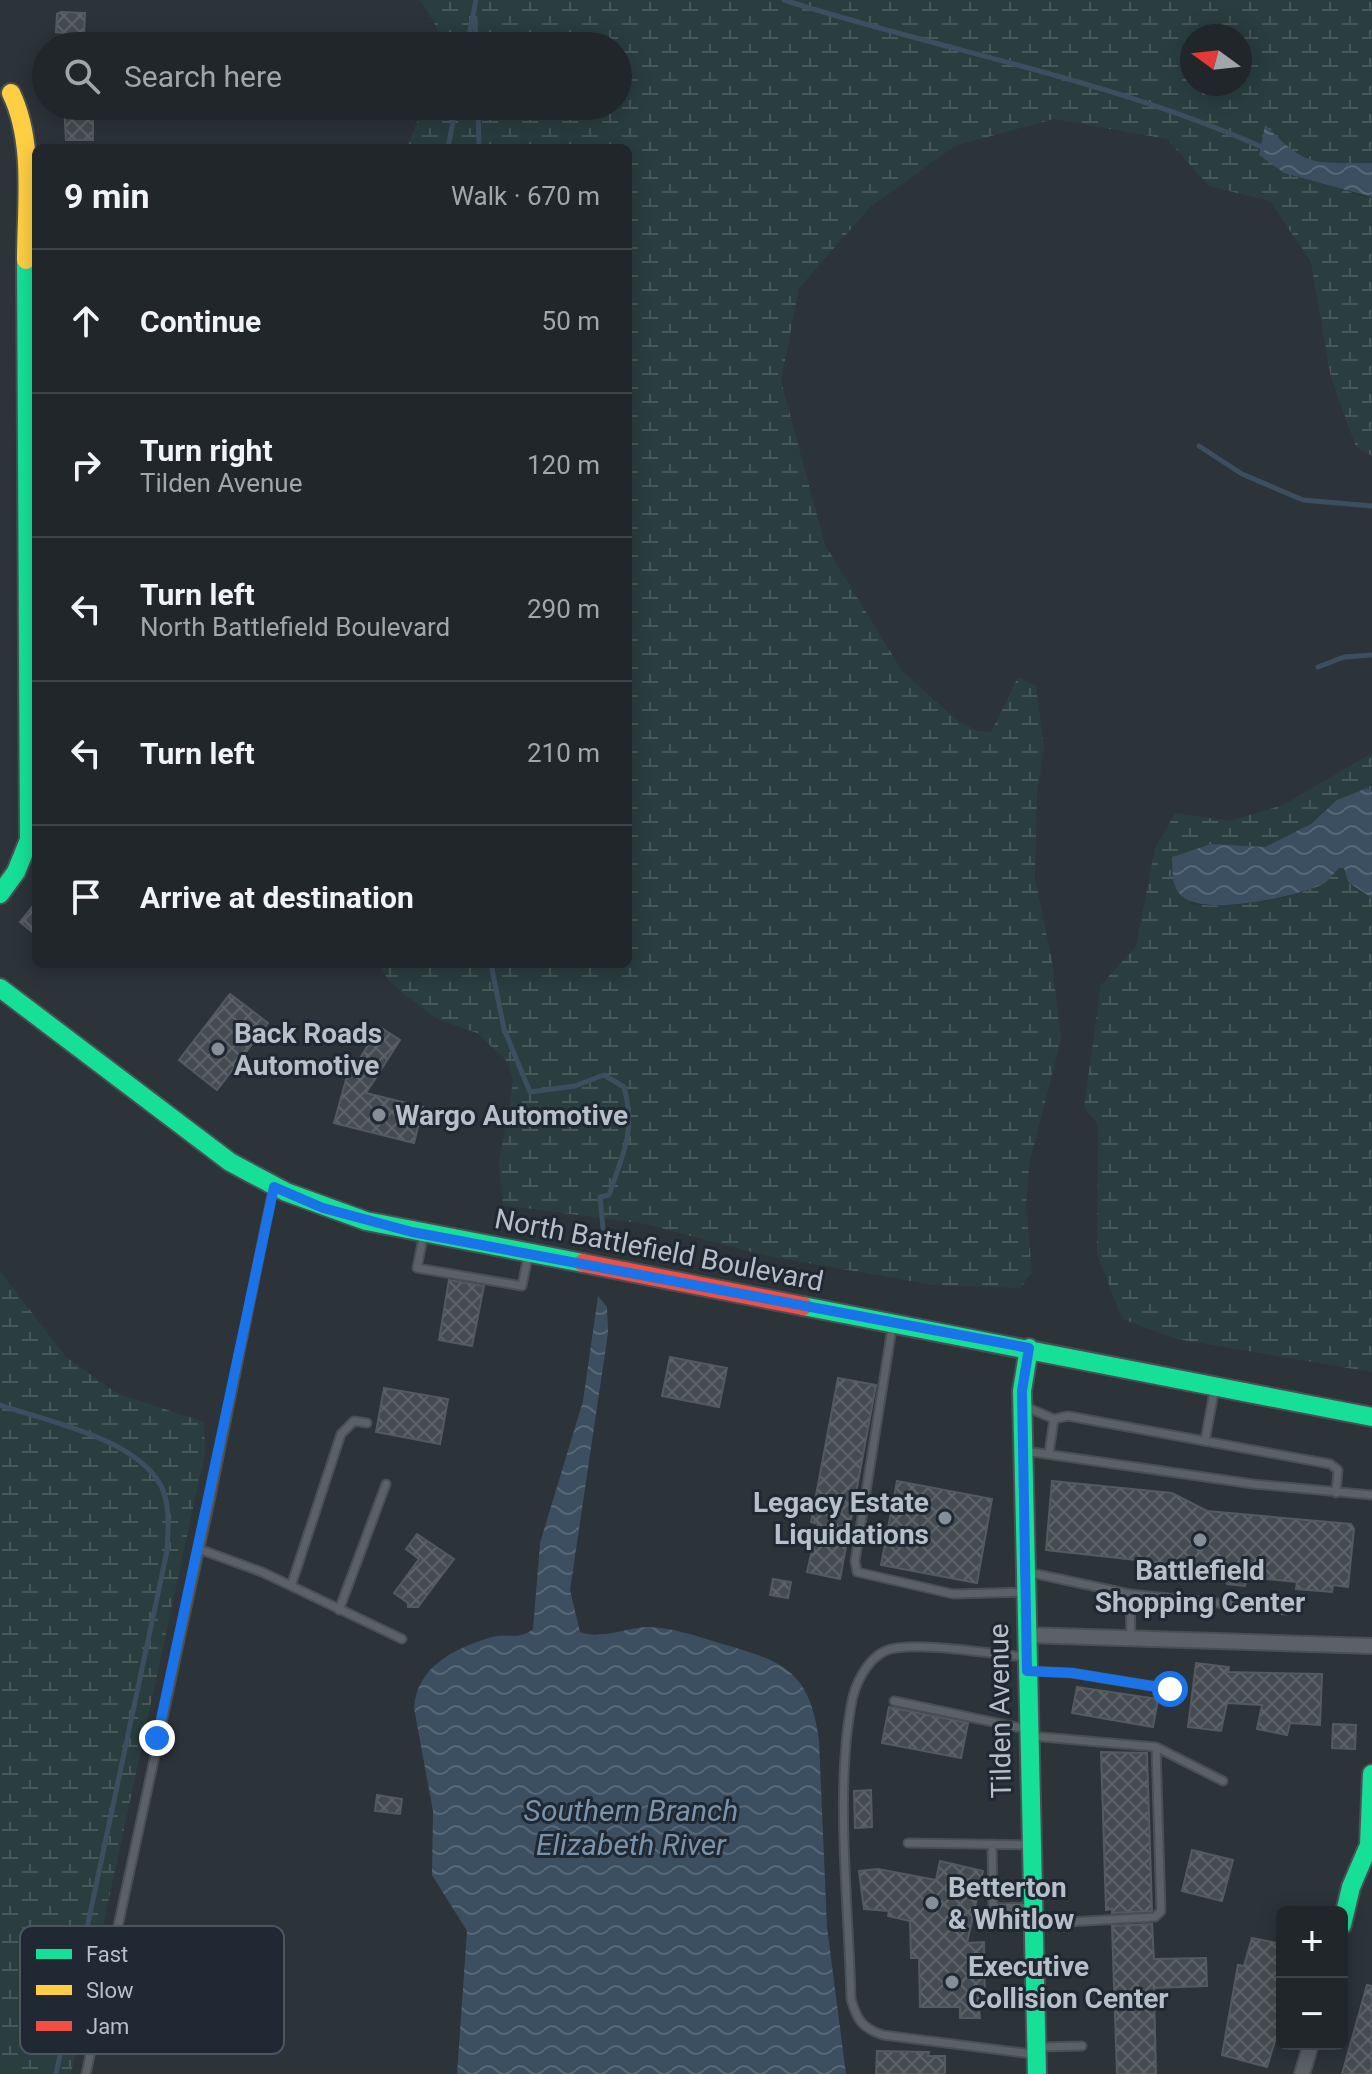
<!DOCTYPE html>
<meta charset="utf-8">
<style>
:root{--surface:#21262b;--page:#292e33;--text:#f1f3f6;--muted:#a2a5a9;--line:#3e4347}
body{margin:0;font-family:Roboto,sans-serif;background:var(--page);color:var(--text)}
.controls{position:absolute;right:24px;bottom:24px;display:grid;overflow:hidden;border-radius:12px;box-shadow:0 4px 20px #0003}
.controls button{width:72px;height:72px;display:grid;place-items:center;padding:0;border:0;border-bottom:2px solid var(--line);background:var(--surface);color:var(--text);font:40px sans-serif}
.compass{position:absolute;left:1180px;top:24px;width:72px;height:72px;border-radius:50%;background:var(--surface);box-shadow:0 4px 20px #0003;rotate:285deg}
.stop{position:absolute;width:24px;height:24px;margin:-18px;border:6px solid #1a73e8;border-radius:50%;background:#fff}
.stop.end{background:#1a73e8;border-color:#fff;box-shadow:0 2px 8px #0008}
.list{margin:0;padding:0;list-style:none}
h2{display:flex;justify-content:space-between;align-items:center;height:104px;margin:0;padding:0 32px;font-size:34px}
h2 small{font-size:26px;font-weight:400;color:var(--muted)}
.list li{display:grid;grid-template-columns:52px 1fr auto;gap:24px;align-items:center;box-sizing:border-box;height:144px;padding:0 32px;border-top:2px solid var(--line)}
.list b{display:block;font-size:30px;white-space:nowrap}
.list p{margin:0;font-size:26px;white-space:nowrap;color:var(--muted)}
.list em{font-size:26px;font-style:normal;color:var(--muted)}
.icon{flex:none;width:44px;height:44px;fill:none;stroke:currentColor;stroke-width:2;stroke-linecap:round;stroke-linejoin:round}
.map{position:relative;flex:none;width:1372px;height:2074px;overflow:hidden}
.search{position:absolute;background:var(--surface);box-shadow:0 4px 20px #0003;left:32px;top:32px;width:600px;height:88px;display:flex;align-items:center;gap:20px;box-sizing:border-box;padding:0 28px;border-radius:44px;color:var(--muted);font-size:30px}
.panel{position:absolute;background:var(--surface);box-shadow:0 4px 20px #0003;left:32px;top:144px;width:600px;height:824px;border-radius:12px}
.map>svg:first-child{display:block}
.wetland{fill:url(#wetland-marsh);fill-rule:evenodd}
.water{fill:url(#water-waves)}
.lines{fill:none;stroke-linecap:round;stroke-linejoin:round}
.stream{stroke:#3c4f61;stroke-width:5}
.building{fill:url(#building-cross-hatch);stroke:#545a61;stroke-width:2}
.lane-casing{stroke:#4a4f54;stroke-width:11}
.street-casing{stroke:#4a4f54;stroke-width:18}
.fast-casing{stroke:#4a4f54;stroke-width:22}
.slow-casing{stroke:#4a4f54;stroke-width:22}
.jam-casing{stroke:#4a4f54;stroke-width:22}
.lane{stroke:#5c6067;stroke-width:7}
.street{stroke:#5c6067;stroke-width:14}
.fast{stroke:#16e098;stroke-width:18}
.slow{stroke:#ffcf43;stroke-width:18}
.jam{stroke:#f24e42;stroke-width:18}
.route{stroke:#1a73e8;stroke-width:10}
.poi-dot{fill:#868e97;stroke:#202933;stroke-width:3}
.labels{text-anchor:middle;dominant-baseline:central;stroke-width:6;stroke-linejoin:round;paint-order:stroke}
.poi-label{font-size:28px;font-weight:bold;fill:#b7bfc9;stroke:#202933;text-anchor:start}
.street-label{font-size:28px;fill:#b7bfc9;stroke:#202933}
.water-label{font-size:30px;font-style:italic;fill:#7a93aa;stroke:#202933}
.key{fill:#202933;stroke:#4d5660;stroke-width:2}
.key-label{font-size:22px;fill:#b7bfc9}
</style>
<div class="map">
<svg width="1372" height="2074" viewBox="0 0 1372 2074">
<defs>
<pattern id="wetland-marsh" width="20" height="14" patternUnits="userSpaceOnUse" patternTransform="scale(2)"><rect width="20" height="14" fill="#2a3e3f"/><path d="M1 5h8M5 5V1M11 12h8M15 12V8" fill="none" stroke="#475859"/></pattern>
<pattern id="water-waves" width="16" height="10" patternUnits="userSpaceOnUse" patternTransform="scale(2)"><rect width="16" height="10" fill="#3c4f61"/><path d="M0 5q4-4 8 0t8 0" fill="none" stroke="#566776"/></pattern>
<pattern id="building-cross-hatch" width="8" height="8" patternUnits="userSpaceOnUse" patternTransform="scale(2)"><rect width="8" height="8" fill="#454b50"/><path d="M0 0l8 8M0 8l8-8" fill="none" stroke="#5e6368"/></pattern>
</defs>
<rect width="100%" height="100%" fill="#2c3339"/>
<!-- wetland -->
<path class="wetland" d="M419,0H1372V163C1312,162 1309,170 1265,125L1259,155L1360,196L1372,197V456L1356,447L1331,378L1311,262L1270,201L1209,186L1167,139L1054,119L955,146L870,207L799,288L781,381L825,545L902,671L959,722L978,731L991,732L1018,677L1036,686L1044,749L1037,792L1035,878L1052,961L1061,1040L1029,1165L1026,1207L1032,1272L1020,1288L933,1285L763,1255L646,1224L503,1205L499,1163L513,1082L508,1062L477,1033L437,1019L405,995L389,981L378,964H628V148H406L424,106H618V46H439C440,27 430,14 419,0ZM1192,36H1240V84H1192Z
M1372,753V790L1367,788L1337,800L1311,824L1265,847L1211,844L1187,852L1191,904C1231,909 1284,901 1321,885C1328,882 1333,874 1339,868H1344L1348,882L1372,898V1372L1177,1339L1122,1319L1097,1254L1098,1125L1084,1107L1101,985L1136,946L1155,848L1175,813L1230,821L1283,805Z
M0,1271L65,1356L116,1393L204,1422L205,1453L71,2074H0Z"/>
<!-- water -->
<path class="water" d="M1265,125C1309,169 1311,162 1372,163V197L1284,173L1259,155Z
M1367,788L1372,790V898L1348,882L1344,868H1339C1333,874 1328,882 1321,885C1294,897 1198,919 1179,893C1171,883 1173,869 1172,857L1211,844L1265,847L1311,824L1337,800Z
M598,1296L607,1307L608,1333L570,1590L580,1632C600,1640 625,1628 647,1627C671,1627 696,1636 719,1643C783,1661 810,1670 819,1741L827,1927L846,2074H457L467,1931L432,1875L433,1811L414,1708C417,1666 455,1648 492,1637C508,1633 518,1641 533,1629L540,1543L583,1401Z"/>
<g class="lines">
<!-- stream -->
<path class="stream" d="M784,0C944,51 1110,79 1264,148
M475,18L476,46
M467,46L476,0
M478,106L479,148
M448,148L456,106
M1199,446L1242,474L1303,500L1372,506
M1318,667L1344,657L1372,655
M491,964L504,1029L530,1092L575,1086L604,1075L624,1087C636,1131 623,1154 609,1195L600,1197L603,1228
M0,1405C47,1421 134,1438 160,1484C171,1503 168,1531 167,1551L56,2074"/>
</g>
<!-- building -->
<path class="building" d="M61,12L85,13L84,35L56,32L57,14Z
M64,106H93V140H66Z
M36,902V935L20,922Z
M230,994L268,1023L217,1090L179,1060Z
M380,1027L400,1040L366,1093L423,1107L414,1143L334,1123L346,1080Z
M449,1280L484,1286L472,1346L439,1340Z
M670,1357L727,1368L719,1407L662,1396Z
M838,1378L876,1385L840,1579L807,1572L818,1524L811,1522Z
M384,1388L448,1399L440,1444L376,1432Z
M897,1481L992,1499L977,1583L881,1565Z
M1052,1481L1172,1493L1207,1511L1351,1524L1354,1529L1348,1587L1333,1585L1332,1592L1296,1589L1297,1582L1246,1577L1245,1586L1227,1584L1223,1576L1164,1570V1563L1046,1550Z
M417,1534L454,1559L418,1607H408V1603L394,1593L419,1559L406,1549Z
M773,1579L791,1582L788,1598L770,1595Z
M1196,1663L1229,1667L1228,1672L1322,1674L1320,1725L1290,1723L1287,1735L1257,1729L1262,1705L1227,1703L1221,1731L1188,1727Z
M1077,1687L1158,1699L1153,1727L1072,1713Z
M889,1707L968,1723L961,1758L882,1743Z
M1333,1724L1356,1725L1355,1749L1332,1748Z
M1101,1752L1147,1753L1152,1911L1112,1913V1909L1106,1910Z
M871,1790L872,1827L855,1828L854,1791Z
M377,1795L402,1799L400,1814L375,1811Z
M1192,1850L1233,1860L1222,1901L1182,1891Z
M940,1861L983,1871L967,1943L984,1942L985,2006H979L980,2018H960V2007H920L919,1958H911L910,1921L888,1916L889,1911L864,1909L859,1871L878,1869L936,1880Z
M1152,1924L1154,1959L1206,1958L1207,1986L1154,1988L1156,2074H1117L1112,1926Z
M1252,1938L1282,1944V2018L1267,2067L1222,2055L1238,1965L1244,1966Z
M1367,1985L1372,1986V2074H1342Z
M877,2051L929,2052L928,2056H945V2074H876Z"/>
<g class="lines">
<!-- lane casing -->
<g class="lane-casing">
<path id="lane" d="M423,1238L417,1268L522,1286L528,1256
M892,1328L855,1561L857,1572L953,1594L1023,1592
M1024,1406L1054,1419
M1205,1441L1214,1392
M1025,1451L1253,1484L1372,1495
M1049,1453L1054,1419L1068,1416L1330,1464L1338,1470L1336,1493
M199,1549L262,1572L402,1639
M1027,1572L1130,1594L1131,1638
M291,1586L341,1434L354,1421L367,1423
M1130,1594L1286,1610
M339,1610L386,1484
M1025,1657C993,1654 911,1640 885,1651C866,1660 854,1686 851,1706C835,1793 849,1909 851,1999C857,2020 862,2028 883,2035L1032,2054
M1029,1671L1072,1673L1170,1689
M894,1701L1026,1729
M1031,1736L1156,1747L1223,1781
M908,1843L1029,1845
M992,1844L993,1908L1030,1907
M1035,1924L1155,1917L1161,1911L1156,1747
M1039,2047L1082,2046
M86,2074L210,1501L273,1189"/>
</g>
<!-- street casing -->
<g class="street-casing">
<path id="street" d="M1026,1635L1372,1646
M1302,2074L1311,2044"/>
</g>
<!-- fast casing -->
<g class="fast-casing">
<path id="fast" d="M0,894L16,872L29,840L26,260
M0,988L230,1162L286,1192L366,1221L583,1263
M803,1306L1372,1417
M1029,1348L1022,1391L1037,2074
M1342,1925L1351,1887L1369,1845L1372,1774"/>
</g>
<!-- slow casing -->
<g class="slow-casing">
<path id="slow" d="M11,93C35,142 26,207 26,260"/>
</g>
<!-- jam casing -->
<g class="jam-casing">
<path id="jam" d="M583,1263L803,1306"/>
</g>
<!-- lane -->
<use href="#lane" class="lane"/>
<!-- street -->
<use href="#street" class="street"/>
<!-- fast -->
<use href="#fast" class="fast"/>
<!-- slow -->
<use href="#slow" class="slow"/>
<!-- jam -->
<use href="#jam" class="jam"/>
</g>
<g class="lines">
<!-- route -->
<path class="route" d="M157,1738L274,1187L323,1208L412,1232L1029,1348L1022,1391L1027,1671L1072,1673L1170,1689"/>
</g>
<!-- markers -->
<g class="poi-dot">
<circle cx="218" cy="1049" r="8"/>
<circle cx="379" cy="1115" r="8"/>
<circle cx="945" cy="1518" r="8"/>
<circle cx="1200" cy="1540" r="8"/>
<circle cx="932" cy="1903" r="8"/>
<circle cx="952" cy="1982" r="8"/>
</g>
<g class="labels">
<!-- poi labels -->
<g class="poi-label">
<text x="234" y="1033">Back Roads<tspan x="234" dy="32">Automotive</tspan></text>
<text x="395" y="1115">Wargo Automotive</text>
<text x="929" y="1502" text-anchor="end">Legacy Estate<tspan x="929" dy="32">Liquidations</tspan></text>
<text x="1200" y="1570" text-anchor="middle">Battlefield<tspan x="1200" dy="32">Shopping Center</tspan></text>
<text x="948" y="1887">Betterton<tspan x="948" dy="32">&amp; Whitlow</tspan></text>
<text x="968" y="1966">Executive<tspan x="968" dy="32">Collision Center</tspan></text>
</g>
<!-- street labels -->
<g class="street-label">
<text transform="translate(659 1250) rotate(11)">North Battlefield Boulevard</text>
<text transform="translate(1000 1711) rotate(-91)">Tilden Avenue</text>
</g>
<!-- water labels -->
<g class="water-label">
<text x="631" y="1810">Southern Branch<tspan x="631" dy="34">Elizabeth River</tspan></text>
</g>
</g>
<!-- legend -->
<rect x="20" y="1926" width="264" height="128" rx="12" class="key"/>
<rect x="36" y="1949" width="36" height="10" fill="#16e098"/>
<rect x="36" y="1985" width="36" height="10" fill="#ffcf43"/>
<rect x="36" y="2021" width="36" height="10" fill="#f24e42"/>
<g class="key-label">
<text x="86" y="1962">Fast</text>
<text x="86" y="1998">Slow</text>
<text x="86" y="2034">Jam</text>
</g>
</svg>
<div class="controls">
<button>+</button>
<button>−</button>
</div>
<svg class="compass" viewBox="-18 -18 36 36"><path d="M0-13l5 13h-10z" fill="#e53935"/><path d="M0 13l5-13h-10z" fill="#a2a5a9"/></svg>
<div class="stop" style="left:1170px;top:1689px"></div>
<div class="stop end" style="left:157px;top:1738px"></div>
<div class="search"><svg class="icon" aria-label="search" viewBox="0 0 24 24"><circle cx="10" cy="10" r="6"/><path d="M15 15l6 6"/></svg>Search here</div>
<section class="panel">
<h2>9 min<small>Walk · 670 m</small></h2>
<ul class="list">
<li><svg class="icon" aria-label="ahead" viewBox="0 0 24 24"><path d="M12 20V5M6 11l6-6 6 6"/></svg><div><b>Continue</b></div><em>50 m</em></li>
<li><svg class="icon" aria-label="right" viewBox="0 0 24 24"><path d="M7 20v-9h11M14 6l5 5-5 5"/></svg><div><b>Turn right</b><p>Tilden Avenue</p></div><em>120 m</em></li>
<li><svg class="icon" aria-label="left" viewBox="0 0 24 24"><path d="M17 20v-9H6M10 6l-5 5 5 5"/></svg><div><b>Turn left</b><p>North Battlefield Boulevard</p></div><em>290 m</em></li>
<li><svg class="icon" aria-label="left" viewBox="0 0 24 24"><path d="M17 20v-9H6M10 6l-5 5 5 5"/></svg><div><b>Turn left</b></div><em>210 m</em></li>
<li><svg class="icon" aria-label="arrive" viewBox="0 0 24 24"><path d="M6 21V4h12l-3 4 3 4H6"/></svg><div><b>Arrive at destination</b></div></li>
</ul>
</section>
</div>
